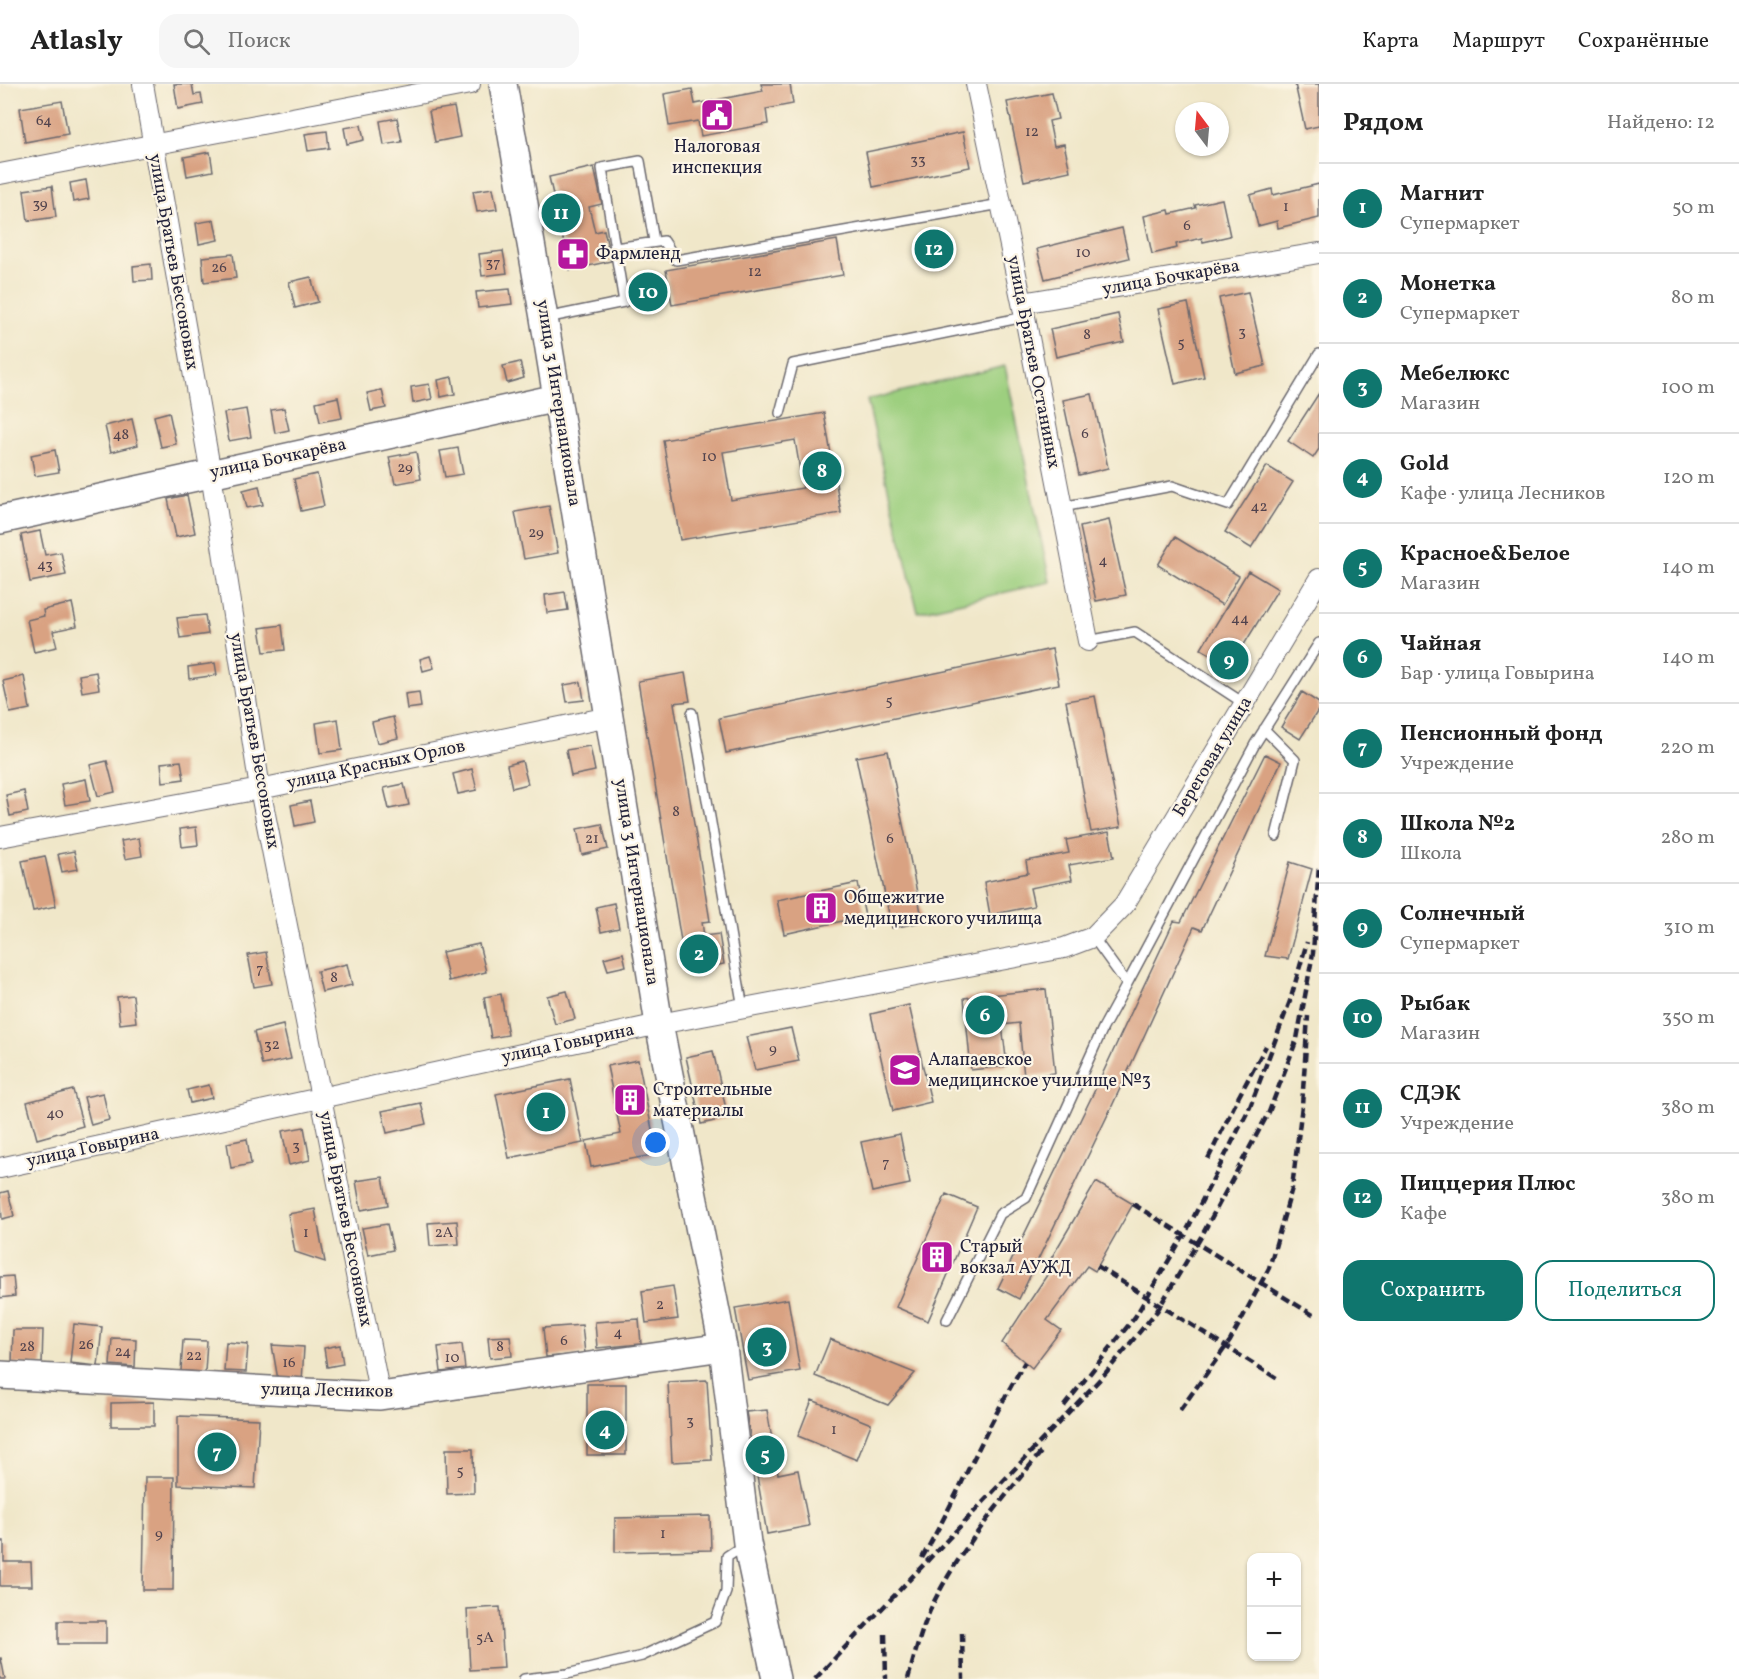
<!DOCTYPE html>
<html lang="ru">
<meta charset="utf-8">
<style>
:root{--surface:#fff;--page:#f6f6f6;--text:#222;--muted:#767676;--line:#e0e0e0;--accent:#0f766e}
body{margin:0;font-family:Vollkorn,serif;background:var(--page);color:var(--text)}
.controls{position:absolute;right:18px;bottom:18px;display:grid;overflow:hidden;border-radius:12px;box-shadow:0 2px 4px #0004}
.controls button{width:54px;height:54px;display:grid;place-items:center;padding:0;border:0;border-bottom:2px solid var(--line);background:var(--surface);color:var(--text);font:30px sans-serif}
.compass{position:absolute;left:1175px;top:18px;width:54px;height:54px;border-radius:50%;background:var(--surface);box-shadow:0 2px 4px #0004;rotate:344deg}
.you{position:absolute;left:656px;top:1059px;width:21px;height:21px;margin:-15px;border:4px solid #fff;border-radius:50%;background:#1a73e8;box-shadow:0 0 0 9px #1a73e833}
.badge{display:grid;place-items:center;width:39px;height:39px;border-radius:50%;background:var(--accent);color:#fff;font-size:20px;font-weight:700}
.pin{position:absolute;translate:-50% -50%;border:3px solid #fff;box-shadow:0 2px 6px #0006}
.list{margin:0;padding:0;list-style:none}
h2{display:flex;justify-content:space-between;align-items:center;height:78px;margin:0;padding:0 24px;font-size:26px}
h2 small{font-size:20px;font-weight:400;color:var(--muted)}
.list li{display:grid;grid-template-columns:39px 1fr auto;gap:18px;align-items:center;box-sizing:border-box;height:90px;padding:0 24px;border-top:2px solid var(--line)}
.list b{display:block;font-size:22px;white-space:nowrap}
.list p{margin:0;font-size:20px;white-space:nowrap;color:var(--muted)}
.list em{font-size:20px;font-style:normal;color:var(--muted)}
.actions{display:flex;gap:12px;padding:18px 24px}
.actions a{flex:1;padding:14px 0;border:2px solid var(--accent);border-radius:18px;text-align:center;font-size:21px;color:var(--accent)}
.actions .main{background:var(--accent);color:#fff}
.icon{flex:none;width:33px;height:33px;fill:none;stroke:currentColor;stroke-width:2;stroke-linecap:round;stroke-linejoin:round}
.map{position:relative;flex:none;width:1319px;height:1595px;overflow:hidden}
header{display:flex;align-items:center;gap:36px;box-sizing:border-box;height:84px;padding:0 30px;background:var(--surface);border-bottom:2px solid var(--line)}
header strong{font-size:28px}
nav{display:flex;gap:33px;margin-inline-start:auto;font-size:21px}
.search{width:420px;height:54px;background:var(--page);display:flex;align-items:center;gap:15px;box-sizing:border-box;padding:0 21px;border-radius:18px;color:var(--muted);font-size:22px}
main{display:flex}
aside{flex:1;background:var(--surface)}
.map>svg:first-child{display:block}
.green{fill:#9dcf7f;stroke:#60785d;stroke-width:1.5}
.building{fill:#d9a282;fill-rule:evenodd}
.lines{fill:none;stroke-linecap:round;stroke-linejoin:round}
.lane-casing{stroke:#6a676d;stroke-width:12}
.street-casing{stroke:#6a676d;stroke-width:22}
.secondary-casing{stroke:#6a676d;stroke-width:30}
.lane{stroke:#fff;stroke-width:9}
.street{stroke:#fff;stroke-width:20}
.secondary{stroke:#fff;stroke-width:27}
.rail{stroke:#22223b;stroke-width:4.5;stroke-dasharray:9 4.5;stroke-linecap:butt}
.labels{text-anchor:middle;dominant-baseline:central;stroke-width:4.5;stroke-linejoin:round;paint-order:stroke}
.number-label{font-size:15px;fill:#50424d}
.poi-label{font-size:18px;fill:#22223b;stroke:#fcf5e5;text-anchor:start}
.street-label{font-size:18px;fill:#22223b;stroke:#fcf5e5}
</style>
<header>
<strong>Atlasly</strong>
<div class="search"><svg class="icon" aria-label="search" viewBox="0 0 24 24"><circle cx="10" cy="10" r="6"/><path d="M15 15l6 6"/></svg>Поиск</div>
<nav><a>Карта</a><a>Маршрут</a><a>Сохранённые</a></nav>
</header>
<main>
<div class="map">
<svg width="1319" height="1595" viewBox="0 0 1319 1595">
<rect width="100%" height="100%" fill="#fcf5e5"/>
<filter id="ink" filterUnits="userSpaceOnUse"><feTurbulence type="fractalNoise" baseFrequency=".0167" numOctaves="2"/><feDisplacementMap in="SourceGraphic" scale="12" xChannelSelector="R" yChannelSelector="G"/><feConvolveMatrix kernelMatrix="1 2 1 2 8 2 1 2 1" color-interpolation-filters="sRGB"/></filter>
<filter id="wash" filterUnits="userSpaceOnUse"><feTurbulence type="fractalNoise" baseFrequency=".008" numOctaves="4" result="noise"/><feDisplacementMap in="SourceGraphic" scale="24" xChannelSelector="R" yChannelSelector="G"/><feGaussianBlur stdDeviation="1.35" result="paint"/><feColorMatrix in="noise" values="0 0 0 0 0 0 0 0 0 0 0 0 0 0 0 0 0 1.4 0 .05"/><feComposite in="paint" operator="in"/></filter>
<g filter="url(#wash)">
<rect width="100%" height="100%" fill="#f0e7c9"/>
<!-- green -->
<path class="green" d="M1005,282L1050,498L918,528L867,316Z"/>
<g id="blocks">
<!-- building -->
<path class="building" d="M174,0H192L194,11L201,10L203,20L178,25Z
M761,0H790L793,20L766,25L768,40L701,52L698,37L669,42L664,10L692,5L695,20L763,7Z
M1295,0H1319V42L1305,45Z
M1052,9L1058,35L1049,37L1054,62L1064,60L1070,87L1024,97L1007,18Z
M62,17L68,50L25,58L20,24Z
M454,23L460,53L435,58L429,27Z
M397,34L402,58L384,61L380,37Z
M361,41L364,56L347,60L344,44Z
M327,47L329,64L308,67L305,50Z
M963,48L970,83L873,103L866,68Z
M210,68L213,87L187,92L184,73Z
M594,83L602,120L589,123L595,148L604,146L611,177L570,186L549,93Z
M86,96L89,115L73,118L70,99Z
M1319,100V134L1278,144L1277,137L1258,142L1250,111L1272,105L1273,111Z
M52,102L56,133L28,137L24,106Z
M493,104L497,125L477,128L473,107Z
M1222,115L1230,152L1203,158L1202,154L1176,160L1177,164L1152,170L1144,132L1169,126L1170,130L1196,124L1195,121Z
M214,136L218,156L199,160L196,139Z
M1122,144L1129,174L1045,195L1037,165Z
M837,156L843,191L672,221L666,186Z
M503,167L507,189L482,192L479,170Z
M233,170L236,194L204,198L202,173Z
M151,180L152,196L134,197L133,182Z
M311,193L318,218L295,224L289,198Z
M510,205L512,220L478,224L476,208Z
M1248,208L1265,282L1235,289L1219,214Z
M1188,219L1204,293L1175,300L1158,225Z
M1118,230L1124,258L1056,273L1050,245Z
M520,278L524,294L507,299L503,282Z
M452,293L455,310L441,313L438,296Z
M429,300L432,315L413,319L411,303Z
M382,306L386,324L371,327L367,309Z
M1319,309V365L1313,374L1288,357Z
M1092,310L1108,384L1079,391L1063,316Z
M338,313L342,334L320,338L316,318Z
M284,324L289,346L275,349L271,326Z
M246,325L251,353L229,357L224,329Z
M169,328L176,360L161,363L154,332Z
M824,329L841,429L680,456L663,356ZM795,356L803,404L731,416L723,368Z
M132,335L138,361L111,368L105,342Z
M458,364L463,390L445,393L440,367Z
M55,366L59,388L35,392L31,371Z
M416,368L421,395L395,400L389,373Z
M1267,382L1293,398L1251,464L1225,448Z
M317,390L324,422L301,427L294,395Z
M259,402L263,421L247,424L243,406Z
M187,411L195,449L176,453L168,415Z
M549,422L558,469L524,475L515,428Z
M1109,436L1126,511L1096,517L1080,443Z
M40,447L45,471L61,468L66,491L30,498L21,451Z
M1175,453L1239,492L1222,521L1158,481Z
M1248,487L1278,505L1231,582L1201,565Z
M565,508L568,526L547,529L545,511Z
M72,519L77,542L53,547L57,563L34,568L27,536L44,532L43,526Z
M205,531L208,550L180,554L177,534Z
M282,541L285,566L264,568L260,544Z
M1052,565L1059,600L726,669L719,634Z
M430,572L434,584L423,587L420,575Z
M215,579L217,591L189,595L188,583Z
M96,588L99,605L82,608L79,591Z
M685,589L690,617L674,619L710,837L702,838L704,852L719,850L724,880L686,887L638,597Z
M24,592L30,625L10,629L3,597Z
M581,598L584,616L567,618L564,601Z
M419,608L421,623L407,625L405,610Z
M1302,608L1319,619V625L1300,655L1281,643Z
M1095,612L1121,743L1091,748L1066,617Z
M393,633L398,654L377,659L372,638Z
M338,635L342,666L320,669L316,639Z
M590,662L595,687L571,692L566,666Z
M888,667L923,838L892,844L856,673Z
M1265,670L1281,678L1202,846L1194,843L1112,1022L1019,1215L998,1204L1093,1010L1174,837L1181,838Z
M107,677L115,708L98,712L90,681Z
M181,677L184,695L163,698L161,679Z
M522,677L528,700L512,704L507,681Z
M472,685L477,706L458,710L453,690Z
M86,695L90,717L65,721L61,700Z
M404,700L409,721L389,725L384,704Z
M24,707L28,728L10,732L6,711Z
M310,717L314,738L295,742L291,721Z
M602,740L608,765L582,771L577,745Z
M196,743L198,761L182,763L180,745Z
M1109,748L1114,773L1069,781L1072,796L1030,804L1034,822L990,831L984,798L1028,789L1026,777L1069,769L1066,756Z
M139,754L142,772L125,775L121,757Z
M74,767L78,785L62,788L58,770Z
M45,772L56,822L33,827L22,777Z
M1290,778L1312,785L1288,875L1265,872Z
M858,799L865,832L784,850L777,816Z
M614,819L619,844L601,848L596,823Z
M479,860L486,888L449,897L442,868Z
M266,868L272,900L254,903L248,871Z
M623,869L626,882L608,886L604,874Z
M347,880L352,901L322,908L317,887Z
M1046,905L1055,989L1024,993L1019,939L1002,941L1007,982L971,986L964,914Z
M567,907L575,935L555,940L547,912Z
M501,910L508,951L491,954L484,913Z
M133,911L136,938L120,940L117,913Z
M909,921L931,1018L893,1027L871,930Z
M283,941L291,975L262,981L254,948Z
M791,944L799,977L755,986L746,953Z
M713,967L728,1034L701,1040L686,973Z
M638,976L657,1070L591,1083L586,1057L621,1050L607,982Z
M570,995L583,1059L509,1074L496,1010Z
M209,1001L212,1014L190,1019L187,1006Z
M73,1006L83,1042L37,1055L27,1018Z
M103,1009L109,1036L91,1041L84,1013Z
M421,1019L426,1040L387,1049L382,1027Z
M304,1043L310,1076L289,1081L282,1047Z
M900,1050L910,1100L872,1108L861,1058Z
M247,1055L251,1080L231,1084L227,1059Z
M383,1093L388,1121L361,1126L356,1097Z
M1096,1098L1133,1120L1095,1187L1087,1182L1047,1236L1061,1246L1032,1284L1002,1259L1053,1182L1049,1178Z
M8,1107L14,1132L2,1135L0,1109Z
M946,1110L977,1123L928,1237L896,1223Z
M315,1125L325,1178L295,1168L288,1130Z
M457,1137L459,1160L430,1162L428,1139Z
M387,1140L393,1166L368,1171L362,1144Z
M13,1192L15,1212L0,1214V1193Z
M673,1202L678,1235L646,1239L642,1207Z
M788,1215L800,1287L748,1296L735,1224Z
M639,1235L641,1260L597,1264L595,1238Z
M74,1240L102,1243L98,1282L70,1279Z
M582,1241L585,1270L546,1273L543,1244Z
M13,1246H43L42,1281L12,1280Z
M510,1252L512,1272L490,1274L488,1253Z
M112,1254L136,1255L135,1283L110,1281Z
M830,1255L915,1289L888,1321L815,1292Z
M183,1256L207,1257L205,1288L181,1287Z
M226,1258L248,1260L246,1288L224,1287Z
M462,1260L465,1285L441,1288L438,1263Z
M272,1261L304,1263L302,1298L278,1296Z
M340,1261L343,1280L327,1283L324,1264Z
M707,1296L712,1376L672,1378L668,1298Z
M587,1300H626V1371H587Z
M812,1316L871,1340L857,1376L798,1352Z
M154,1318V1342H111V1319Z
M767,1326L778,1390L798,1386L809,1442L767,1450L746,1328Z
M178,1332L259,1335L255,1404L178,1401Z
M446,1365H473L474,1409L447,1410Z
M145,1393H174L173,1506H143Z
M710,1432L711,1466L615,1468V1434Z
M0,1457H4V1478H31L32,1502H0Z
M500,1523L504,1584L470,1586L467,1525Z
M58,1537H106V1560H58Z
M0,1574H1L5,1595H0Z"/>
</g>
</g>
<g filter="url(#ink)">
<use href="#blocks" fill-opacity="0" stroke="#6a676d" stroke-width="1.5"/>
<g class="lines">
<!-- lane casing -->
<g class="lane-casing">
<path id="lane" d="M615,164L602,84L640,77L654,157
M546,234L624,218L615,164L664,157L676,176L1001,120
M780,329L793,280L1025,233
M1062,423L1172,402L1228,421L1319,270
M1088,557L1135,548L1245,620
M692,629L743,924
M1264,645L1295,676L1276,752
M1093,853L1127,900L1255,660L1319,559
M947,1236L1000,1130L1026,1114L1103,944L1127,900
M524,1595L567,1590L642,1572L715,1538L726,1508L727,1472L744,1461"/>
</g>
<!-- street casing -->
<g class="street-casing">
<path id="street" d="M143,0L211,390L260,705L380,1312
M976,0L1025,233L1088,557
M0,90L470,0
M1022,219L1319,169
M0,753L260,705L609,633
M0,1084L659,940L1064,864L1093,853L1124,821L1319,495"/>
</g>
<!-- secondary casing -->
<g class="secondary-casing">
<path id="secondary" d="M503,0L544,234L659,940L723,1263L747,1459L776,1595
M0,436L557,314
M0,1291L380,1312L723,1263"/>
</g>
<!-- lane -->
<use href="#lane" class="lane"/>
<!-- street -->
<use href="#street" class="street"/>
<!-- secondary -->
<use href="#secondary" class="secondary"/>
<!-- rail -->
<path class="rail" d="M1208,1075L1239,1012L1266,962
M1133,1120L1313,1231
M1097,1182L1278,1295
M1064,1322L1135,1233L1188,1144L1250,1023L1290,917L1307,858
M1180,1326L1230,1257L1269,1184L1292,1104L1302,1021L1308,932
M922,1474C959,1410 987,1341 1025,1278
M962,1549L963,1595
M885,1550L886,1595
M815,1595L1103,1292L1157,1227L1201,1153L1269,1028L1297,955L1313,869L1319,781
M908,1595C916,1566 924,1535 939,1508C967,1457 1005,1412 1042,1367"/>
</g>
</g>
<!-- icons -->
<defs>
<g id="civic-square" transform="scale(1.725)"><rect x="-9" y="-9" width="18" height="18" rx="4" fill="#b5179e" stroke="#fcf5e5"/><path d="M-.6-6.5H3V-4.5H.6V-3L4-1V1h2V6H-6V1h2V-1L-.6-3ZM-1.2 2.5V6h2.4V2.5Z" fill="#fff"/></g>
<g id="pharmacy-square" transform="scale(1.725)"><rect x="-9" y="-9" width="18" height="18" rx="4" fill="#b5179e" stroke="#fcf5e5"/><path d="M-2-6h4v4h4v4h-4v4h-4v-4h-4v-4h4Z" fill="#fff"/></g>
<g id="building-square" transform="scale(1.725)"><rect x="-9" y="-9" width="18" height="18" rx="4" fill="#b5179e" stroke="#fcf5e5"/><path d="M-4-6H4V6H1V3H-1V6H-4ZM-2.5-4.3h1.7v1.8h-1.7ZM.8-4.3h1.7v1.8H.8ZM-2.5-1h1.7V.8h-1.7ZM.8-1h1.7V.8H.8Z" fill="#fff"/></g>
<g id="university-square" transform="scale(1.725)"><rect x="-9" y="-9" width="18" height="18" rx="4" fill="#b5179e" stroke="#fcf5e5"/><path d="M0-5L7-2L0 1L-7-2ZM-4 1L0 2.5L4 1V4Q0 6-4 4Z" fill="#fff"/></g>
</defs>
<g fill-rule="evenodd">
<use href="#civic-square" x="717" y="31"/>
<use href="#pharmacy-square" x="573" y="170"/>
<use href="#building-square" x="821" y="824"/>
<use href="#university-square" x="905" y="986"/>
<use href="#building-square" x="630" y="1016"/>
<use href="#building-square" x="937" y="1173"/>
</g>
<g class="labels">
<!-- number labels -->
<g class="number-label">
<text x="44" y="37">64</text>
<text x="1032" y="48">12</text>
<text x="918" y="76">33</text>
<text x="40" y="120">39</text>
<text x="1286" y="123">1</text>
<text x="1187" y="142">6</text>
<text x="1083" y="169">10</text>
<text x="493" y="179">37</text>
<text x="219" y="184">26</text>
<text x="755" y="188">12</text>
<text x="1242" y="248">3</text>
<text x="1087" y="251">8</text>
<text x="1181" y="259">5</text>
<text x="1085" y="350">6</text>
<text x="121" y="351">48</text>
<text x="709" y="373">10</text>
<text x="405" y="384">29</text>
<text x="1259" y="423">42</text>
<text x="536" y="449">29</text>
<text x="1103" y="477">4</text>
<text x="45" y="481">43</text>
<text x="1240" y="535">44</text>
<text x="889" y="617">5</text>
<text x="676" y="728">8</text>
<text x="592" y="755">21</text>
<text x="890" y="755">6</text>
<text x="260" y="885">7</text>
<text x="334" y="894">8</text>
<text x="272" y="961">32</text>
<text x="773" y="965">9</text>
<text x="55" y="1030">40</text>
<text x="296" y="1062">3</text>
<text x="886" y="1079">7</text>
<text x="306" y="1149">1</text>
<text x="444" y="1149">2А</text>
<text x="660" y="1221">2</text>
<text x="618" y="1249">4</text>
<text x="564" y="1257">6</text>
<text x="86" y="1261">26</text>
<text x="27" y="1263">28</text>
<text x="500" y="1263">8</text>
<text x="123" y="1268">24</text>
<text x="194" y="1272">22</text>
<text x="452" y="1274">10</text>
<text x="289" y="1279">16</text>
<text x="690" y="1337">3</text>
<text x="834" y="1346">1</text>
<text x="460" y="1387">5</text>
<text x="159" y="1450">9</text>
<text x="663" y="1450">1</text>
<text x="485" y="1554">5А</text>
</g>
<!-- poi labels -->
<g class="poi-label">
<text x="717" y="63" text-anchor="middle">Налоговая<tspan x="717" dy="21">инспекция</tspan></text>
<text x="596" y="170">Фармленд</text>
<text x="844" y="814">Общежитие<tspan x="844" dy="21">медицинского училища</tspan></text>
<text x="928" y="976">Алапаевское<tspan x="928" dy="21">медицинское училище №3</tspan></text>
<text x="653" y="1006">Строительные<tspan x="653" dy="21">материалы</tspan></text>
<text x="960" y="1163">Старый<tspan x="960" dy="21">вокзал АУЖД</tspan></text>
</g>
<!-- street labels -->
<g class="street-label">
<text transform="translate(173 178) rotate(80)">улица Братьев Бессоновых</text>
<text transform="translate(1171 194) rotate(-10)">улица Бочкарёва</text>
<text transform="translate(1033 278) rotate(79)">улица Братьев Останиных</text>
<text transform="translate(558 319) rotate(81)">улица 3 Интернационала</text>
<text transform="translate(278 375) rotate(-12)">улица Бочкарёва</text>
<text transform="translate(254 657) rotate(80)">улица Братьев Бессоновых</text>
<text transform="translate(1213 673) rotate(-59)">Береговая улица</text>
<text transform="translate(376 681) rotate(-12)">улица Красных Орлов</text>
<text transform="translate(636 798) rotate(81)">улица 3 Интернационала</text>
<text transform="translate(568 960) rotate(-12)">улица Говырина</text>
<text transform="translate(93 1064) rotate(-12)">улица Говырина</text>
<text transform="translate(345 1135) rotate(79)">улица Братьев Бессоновых</text>
<text transform="translate(327 1307) rotate(1)">улица Лесников</text>
</g>
</g>
</svg>
<div class="controls">
<button>+</button>
<button>−</button>
</div>
<svg class="compass" viewBox="-18 -18 36 36"><path d="M0-13l5 13h-10z" fill="#e53935"/><path d="M0 13l5-13h-10z" fill="#767676"/></svg>
<div class="you"></div>
<div class="pin badge" style="left:546px;top:1028px">1</div>
<div class="pin badge" style="left:699px;top:870px">2</div>
<div class="pin badge" style="left:767px;top:1263px">3</div>
<div class="pin badge" style="left:605px;top:1346px">4</div>
<div class="pin badge" style="left:765px;top:1371px">5</div>
<div class="pin badge" style="left:985px;top:931px">6</div>
<div class="pin badge" style="left:217px;top:1368px">7</div>
<div class="pin badge" style="left:822px;top:387px">8</div>
<div class="pin badge" style="left:1229px;top:576px">9</div>
<div class="pin badge" style="left:648px;top:208px">10</div>
<div class="pin badge" style="left:561px;top:129px">11</div>
<div class="pin badge" style="left:934px;top:165px">12</div>
</div>
<aside>
<h2>Рядом<small>Найдено: 12</small></h2>
<ul class="list">
<li><span class="badge">1</span><div><b>Магнит</b><p>Супермаркет</p></div><em>50 m</em></li>
<li><span class="badge">2</span><div><b>Монетка</b><p>Супермаркет</p></div><em>80 m</em></li>
<li><span class="badge">3</span><div><b>Мебелюкс</b><p>Магазин</p></div><em>100 m</em></li>
<li><span class="badge">4</span><div><b>Gold</b><p>Кафе · улица Лесников</p></div><em>120 m</em></li>
<li><span class="badge">5</span><div><b>Красное&amp;Белое</b><p>Магазин</p></div><em>140 m</em></li>
<li><span class="badge">6</span><div><b>Чайная</b><p>Бар · улица Говырина</p></div><em>140 m</em></li>
<li><span class="badge">7</span><div><b>Пенсионный фонд</b><p>Учреждение</p></div><em>220 m</em></li>
<li><span class="badge">8</span><div><b>Школа №2</b><p>Школа</p></div><em>280 m</em></li>
<li><span class="badge">9</span><div><b>Солнечный</b><p>Супермаркет</p></div><em>310 m</em></li>
<li><span class="badge">10</span><div><b>Рыбак</b><p>Магазин</p></div><em>350 m</em></li>
<li><span class="badge">11</span><div><b>СДЭК</b><p>Учреждение</p></div><em>380 m</em></li>
<li><span class="badge">12</span><div><b>Пиццерия Плюс</b><p>Кафе</p></div><em>380 m</em></li>
</ul>
<div class="actions"><a class="main">Сохранить</a><a>Поделиться</a></div>
</aside>
</main>
